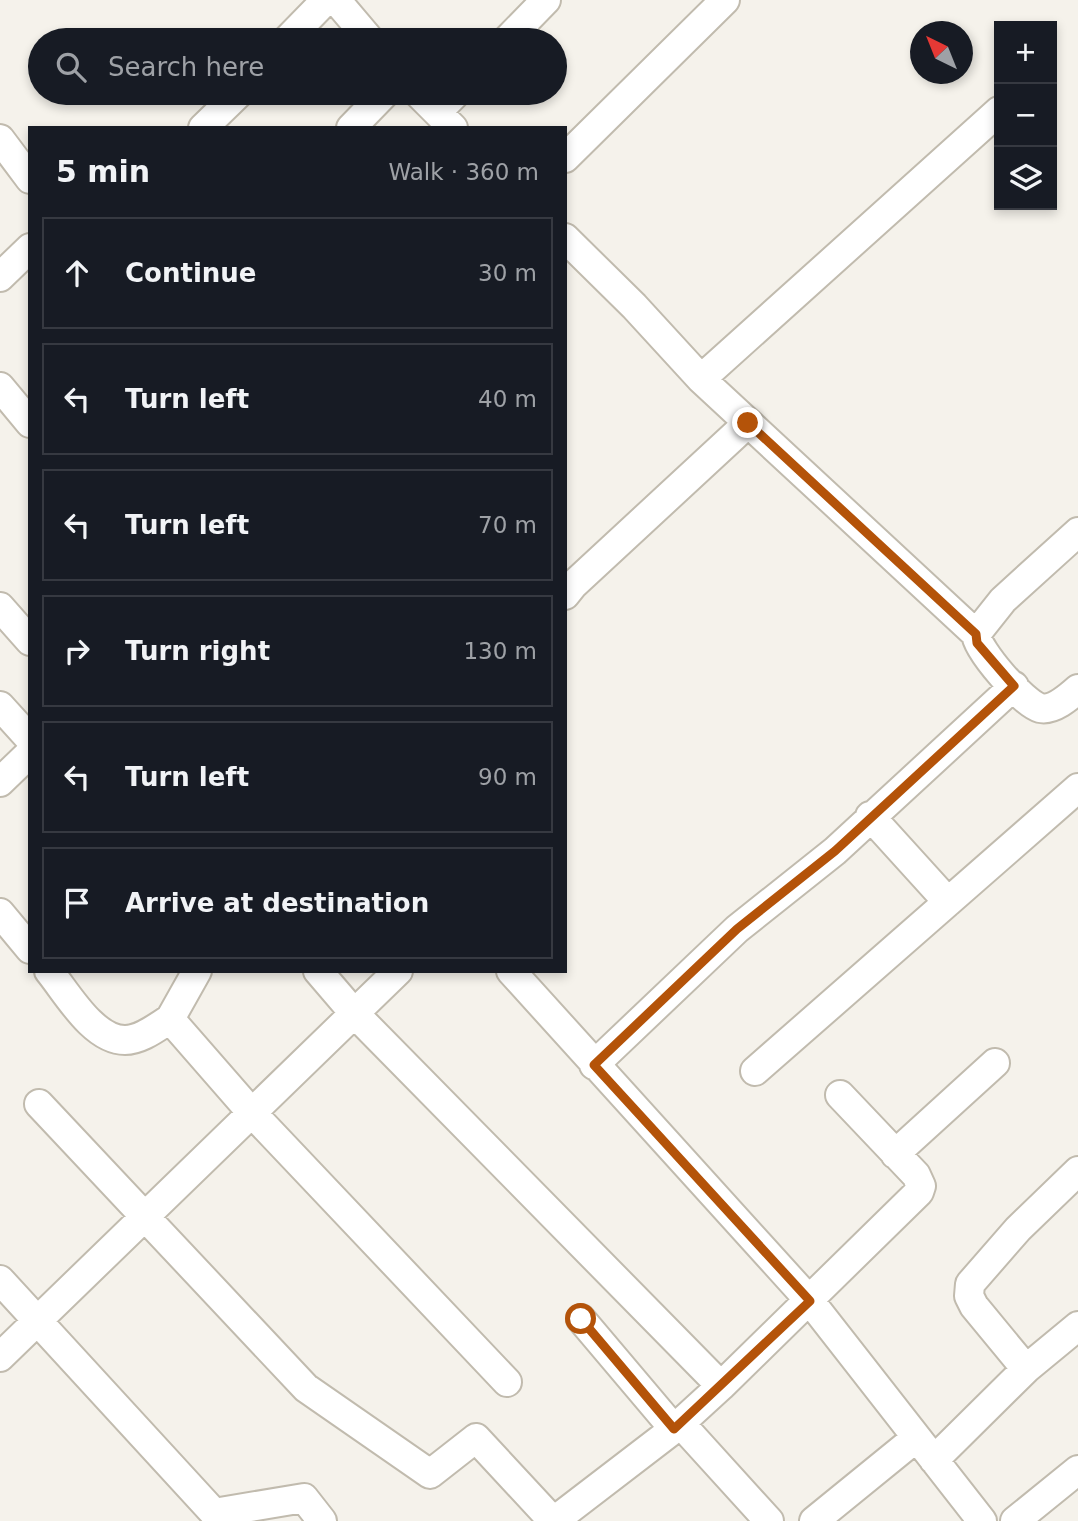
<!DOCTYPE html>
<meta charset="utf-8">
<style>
:root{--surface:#171b24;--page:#242831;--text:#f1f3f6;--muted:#9ea1a6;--line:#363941}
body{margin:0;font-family:"DejaVu Sans",sans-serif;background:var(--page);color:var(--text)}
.controls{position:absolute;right:21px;top:21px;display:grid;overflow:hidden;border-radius:0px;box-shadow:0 4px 10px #0003}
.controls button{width:63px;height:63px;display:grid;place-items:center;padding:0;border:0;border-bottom:2px solid var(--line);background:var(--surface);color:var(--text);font:35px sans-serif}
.compass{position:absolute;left:910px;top:21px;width:63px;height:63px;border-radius:50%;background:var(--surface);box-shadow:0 4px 10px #0003;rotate:317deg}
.stop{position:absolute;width:21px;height:21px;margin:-16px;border:5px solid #b45309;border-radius:50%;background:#fff}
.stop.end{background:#b45309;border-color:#fff;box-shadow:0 2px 7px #0008}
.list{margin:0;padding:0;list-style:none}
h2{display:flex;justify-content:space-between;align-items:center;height:91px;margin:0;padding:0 28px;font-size:30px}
h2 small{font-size:23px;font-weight:400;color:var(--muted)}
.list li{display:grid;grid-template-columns:46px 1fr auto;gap:21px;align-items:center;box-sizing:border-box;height:112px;margin:0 14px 14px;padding:0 14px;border:2px solid var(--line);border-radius:0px}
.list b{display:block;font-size:26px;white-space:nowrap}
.list em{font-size:23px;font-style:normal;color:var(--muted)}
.icon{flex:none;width:38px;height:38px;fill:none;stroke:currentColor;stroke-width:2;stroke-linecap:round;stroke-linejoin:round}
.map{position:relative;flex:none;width:1078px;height:1521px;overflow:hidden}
.search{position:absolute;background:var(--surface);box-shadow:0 4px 10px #0003;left:28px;top:28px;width:539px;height:77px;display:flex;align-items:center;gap:18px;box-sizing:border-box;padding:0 24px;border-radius:38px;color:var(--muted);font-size:26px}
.panel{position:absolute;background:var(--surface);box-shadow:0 4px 10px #0003;left:28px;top:126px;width:539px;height:847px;border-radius:0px}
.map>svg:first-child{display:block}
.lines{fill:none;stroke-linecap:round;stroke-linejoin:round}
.street-casing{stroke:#c1bbae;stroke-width:32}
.street{stroke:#fff;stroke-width:28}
.route{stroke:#b45309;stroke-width:9}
</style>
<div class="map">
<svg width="1078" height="1521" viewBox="0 0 1078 1521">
<rect width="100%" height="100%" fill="#f5f2eb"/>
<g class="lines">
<!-- street casing -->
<g class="street-casing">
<path id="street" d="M336,0L370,40
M287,40L326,0
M507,40L546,0
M418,93L453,128
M437,112L456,93
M203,128L239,93
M351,128L385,93
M0,139L30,179
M565,158L725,0
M565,238L634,306L701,379L976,634
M0,277L30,248
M701,379L999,111
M0,387L30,423
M1078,532L1003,600L976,634C977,650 1023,703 1040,708C1053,711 1069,697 1078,689
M565,595L573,585L748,423
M0,607L30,641
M0,706L30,739
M0,782L30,753
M870,816L948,902
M0,913L30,949
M49,971C67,993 93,1040 125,1040C141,1040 157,1027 170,1019L252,1113L507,1382
M318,971L354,1013L721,1386
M511,971L810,1301L982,1521
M170,1019L197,971
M594,1065L737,929L835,851L1014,686
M755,1071L1078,788
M39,1104L306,1388L430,1474L476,1438L553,1521
M895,1154L995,1063
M0,1280L214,1513L304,1498L322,1521
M581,1319L674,1429
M0,1357L398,971
M1026,1369L974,1306L969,1296L970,1284L1018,1229L1078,1171
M680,1423L769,1521
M934,1460L1026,1369L1078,1326
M554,1521L674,1429L721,1386L919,1192L921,1186L916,1175L840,1095
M814,1521L916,1438
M1015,1521L1078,1470"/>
</g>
<!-- street -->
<use href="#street" class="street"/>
</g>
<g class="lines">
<!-- route -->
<path class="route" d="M581,1319L674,1429L810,1301L594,1065L737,929L835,851L1014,686L977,643L976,634L748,423"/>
</g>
</svg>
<div class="controls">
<button>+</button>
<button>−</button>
<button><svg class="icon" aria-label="layers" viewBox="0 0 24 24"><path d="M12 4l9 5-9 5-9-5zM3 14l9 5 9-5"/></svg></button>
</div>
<svg class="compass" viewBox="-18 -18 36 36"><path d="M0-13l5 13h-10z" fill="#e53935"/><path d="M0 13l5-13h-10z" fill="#9ea1a6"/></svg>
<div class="stop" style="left:581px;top:1319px"></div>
<div class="stop end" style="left:748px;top:423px"></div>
<div class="search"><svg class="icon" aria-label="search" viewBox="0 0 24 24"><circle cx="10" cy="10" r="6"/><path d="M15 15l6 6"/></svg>Search here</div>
<section class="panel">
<h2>5 min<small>Walk · 360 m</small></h2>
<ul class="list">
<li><svg class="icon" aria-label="ahead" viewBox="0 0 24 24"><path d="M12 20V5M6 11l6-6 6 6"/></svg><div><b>Continue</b></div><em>30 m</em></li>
<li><svg class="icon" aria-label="left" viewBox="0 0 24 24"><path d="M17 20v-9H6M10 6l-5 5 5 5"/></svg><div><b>Turn left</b></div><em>40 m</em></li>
<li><svg class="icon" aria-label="left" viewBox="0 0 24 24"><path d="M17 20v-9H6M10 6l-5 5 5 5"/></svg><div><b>Turn left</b></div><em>70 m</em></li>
<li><svg class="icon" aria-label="right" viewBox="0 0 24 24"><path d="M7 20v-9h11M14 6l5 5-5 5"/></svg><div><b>Turn right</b></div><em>130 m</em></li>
<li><svg class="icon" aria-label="left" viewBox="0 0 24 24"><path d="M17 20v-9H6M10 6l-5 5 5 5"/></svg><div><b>Turn left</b></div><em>90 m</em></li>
<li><svg class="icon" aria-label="arrive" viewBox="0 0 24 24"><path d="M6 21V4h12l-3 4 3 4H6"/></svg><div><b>Arrive at destination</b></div></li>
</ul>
</section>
</div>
